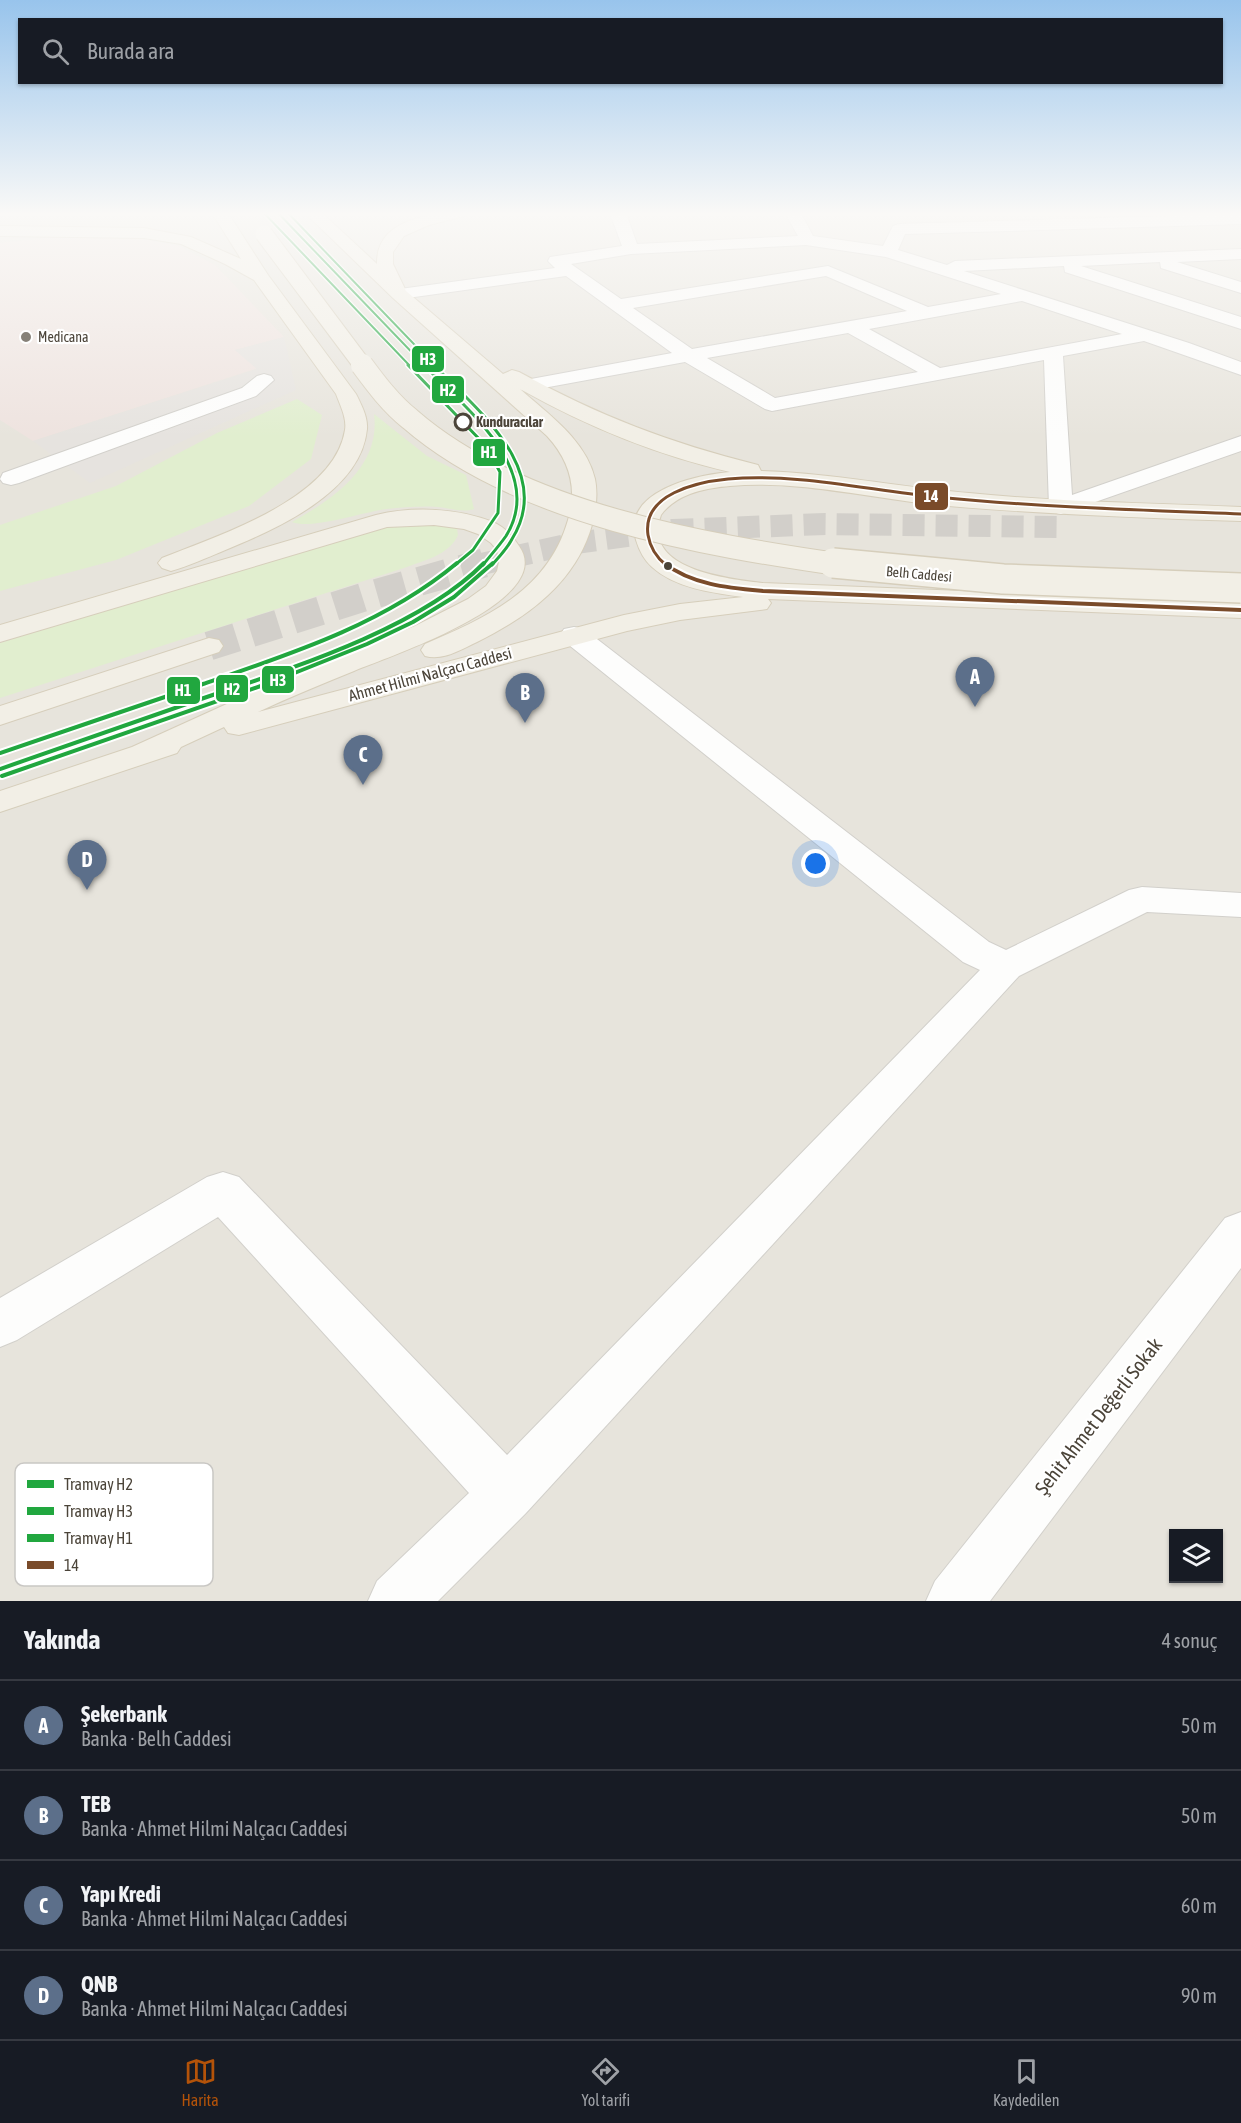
<!DOCTYPE html>
<html lang="tr">
<meta charset="utf-8">
<style>
:root{--surface:#171b24;--page:#242831;--text:#f1f3f6;--muted:#9ea1a6;--line:#363941;--accent:#b45309}
body{margin:0;font-family:"Asap Condensed",sans-serif;background:var(--page);color:var(--text)}
.controls{position:absolute;right:18px;bottom:18px;display:grid;overflow:hidden;border-radius:0px;box-shadow:0 2px 4px #0004}
.controls button{width:54px;height:54px;display:grid;place-items:center;padding:0;border:0;border-bottom:2px solid var(--line);background:var(--surface);color:var(--text);font:30px sans-serif}
.you{position:absolute;left:816px;top:864px;width:21px;height:21px;margin:-15px;border:4px solid #fff;border-radius:50%;background:#1a73e8;box-shadow:0 0 0 9px #1a73e833}
.badge{display:grid;place-items:center;width:39px;height:39px;border-radius:50%;background:var(--accent);color:#fff;font-size:20px;font-weight:700}
.pin{position:absolute;translate:-50% -50px;filter:drop-shadow(0 2px 3px #0008)}
.pin::after{content:'';position:absolute;top:32px;width:21px;height:18px;background:inherit;clip-path:polygon(0 0,100% 0,50% 100%)}
.list{margin:0;padding:0;list-style:none}
h2{display:flex;justify-content:space-between;align-items:center;height:78px;margin:0;padding:0 24px;font-size:26px}
h2 small{font-size:20px;font-weight:400;color:var(--muted)}
.list li{display:grid;grid-template-columns:39px 1fr auto;gap:18px;align-items:center;box-sizing:border-box;height:90px;padding:0 24px;border-top:2px solid var(--line)}
.list b{display:block;font-size:22px;white-space:nowrap}
.list p{margin:0;font-size:20px;white-space:nowrap;color:var(--muted)}
.list em{font-size:20px;font-style:normal;color:var(--muted)}
.icon{flex:none;width:33px;height:33px;fill:none;stroke:currentColor;stroke-width:2;stroke-linecap:round;stroke-linejoin:round}
.map{position:relative;flex:none;width:1241px;height:1601px;overflow:hidden}
.search{position:absolute;background:var(--surface);box-shadow:0 2px 4px #0004;left:18px;right:18px;top:18px;height:66px;display:flex;align-items:center;gap:15px;box-sizing:border-box;padding:0 21px;border-radius:0px;color:var(--muted);font-size:22px}
.sheet{height:438px;background:var(--surface)}
nav{display:flex;justify-content:space-around;align-items:center;box-sizing:border-box;height:84px;border-top:2px solid var(--line);background:var(--surface);font-size:16px;color:var(--muted)}
nav a{display:grid;justify-items:center;gap:3px}
nav .on{color:var(--accent)}
.map>svg:first-child{display:block}
.residential{fill:#e7e4dc;fill-rule:evenodd}
.medical{fill:#eee3df}
.green{fill:#e1eecf}
.parking{fill:#e6e3df}
.lines{fill:none;stroke-linecap:round;stroke-linejoin:round}
.major-tunnel-far1{stroke:#d2cfca;stroke-width:22;stroke-dasharray:22 11;stroke-linecap:butt}
.major-tunnel{stroke:#d2cfca;stroke-width:29;stroke-dasharray:29 15;stroke-linecap:butt}
.minor-casing{stroke:#d2d0cb;stroke-width:2}
.major-casing{stroke:#d6cebb;stroke-width:2}
.minor{fill:#fdfdfc;fill-rule:evenodd}
.major{fill:#f2efe6;fill-rule:evenodd}
.major-bridge-far2-casing{stroke:#d6cebb;stroke-width:19;stroke-linecap:butt}
.major-bridge-far1-casing{stroke:#d6cebb;stroke-width:24;stroke-linecap:butt}
.major-bridge-casing{stroke:#d6cebb;stroke-width:32;stroke-linecap:butt}
.major-bridge-far2{stroke:#f2efe6;stroke-width:17}
.major-bridge-far1{stroke:#f2efe6;stroke-width:22}
.major-bridge{stroke:#f2efe6;stroke-width:29}
.bus-1-far1-casing{stroke:#fff;stroke-width:6}
.bus-1-casing{stroke:#fff;stroke-width:8}
.bus-1-far1{stroke:#7a4b2a;stroke-width:3}
.bus-1{stroke:#7a4b2a;stroke-width:4}
.tram-1-far2-casing{stroke:#fff;stroke-width:4.5}
.tram-1-far1-casing{stroke:#fff;stroke-width:6}
.tram-1-casing{stroke:#fff;stroke-width:8}
.tram-2-far2-casing{stroke:#fff;stroke-width:4.5}
.tram-2-far1-casing{stroke:#fff;stroke-width:6}
.tram-2-casing{stroke:#fff;stroke-width:8}
.tram-3-far2-casing{stroke:#fff;stroke-width:4.5}
.tram-3-far1-casing{stroke:#fff;stroke-width:6}
.tram-3-casing{stroke:#fff;stroke-width:8}
.tram-1-far2{stroke:#21a73f;stroke-width:2}
.tram-1-far1{stroke:#21a73f;stroke-width:3}
.tram-1{stroke:#21a73f;stroke-width:4}
.tram-2-far2{stroke:#21a73f;stroke-width:2}
.tram-2-far1{stroke:#21a73f;stroke-width:3}
.tram-2{stroke:#21a73f;stroke-width:4}
.tram-3-far2{stroke:#21a73f;stroke-width:2}
.tram-3-far1{stroke:#21a73f;stroke-width:3}
.tram-3{stroke:#21a73f;stroke-width:4}
.poi-dot{fill:#868178;stroke:#fff;stroke-width:2}
.stop-dot{fill:#fff;stroke:#4b4439;stroke-width:3}
.bus-dot{fill:#4b4439;stroke:#fff;stroke-width:2}
.labels{text-anchor:middle;dominant-baseline:central;stroke-width:4.5;stroke-linejoin:round;paint-order:stroke}
.far-poi-label{font-size:14px;fill:#4b4439;stroke:#fff;text-anchor:start}
.far-stop-label{font-size:14px;font-weight:bold;fill:#4b4439;stroke:#fff;text-anchor:start}
.far-street-label{font-size:14px;fill:#4b4439;stroke:#fff}
.street-label{font-size:16px;fill:#4b4439;stroke:#fff}
.near-street-label{font-size:20px;fill:#4b4439;stroke:#fff}
.key{fill:#fff;stroke:#c9c7c4;stroke-width:1.5}
.key-label{font-size:16px;fill:#4b4439}
.line-badge{stroke:#fff;stroke-width:2}
.badge-label{font-size:16px;text-anchor:middle;font-weight:bold;fill:#fff}
</style>
<div class="map">
<svg width="1241" height="1601" viewBox="0 0 1241 1601">
<rect width="100%" height="100%" fill="#f4f2ee"/>
<!-- residential -->
<path class="residential" d="M0,213H1241V1601H0ZM1174,1534H1218V1578H1174Z"/>
<!-- medical -->
<path class="medical" d="M67,236L137,238L179,246L215,265L284,337L235,350L258,368L33,441L0,420V243Z"/>
<!-- green -->
<path class="green" d="M297,399L322,415L311,459L249,506L116,560L0,591V525L116,486L217,433Z
M374,414L427,456L466,475L474,509C463,513 450,508 438,507C421,506 404,507 387,509C362,512 312,530 292,522C333,499 381,467 374,414Z
M407,522L452,527L457,529L458,535C450,555 422,561 404,568L0,698V643L384,526Z"/>
<!-- parking -->
<path class="parking" d="M284,337L296,390L90,483L33,441L257,369L235,350Z"/>
<g class="lines">
<!-- major-tunnel-far1 -->
<path class="major-tunnel-far1" d="M477,565L575,543L673,530L825,524L1060,527"/>
<!-- major-tunnel -->
<path class="major-tunnel" d="M209,646L364,597L484,563"/>
<!-- minor casing -->
<g class="minor-casing">
<path id="minor" d="M610,213H626L637,244L798,236L785,213H801L813,236L883,246L893,226L899,224L1241,214V224L905,234L898,250L947,265L955,261L1241,249V259L1177,262L1241,282V293L1161,268L1160,262L1081,266L1241,317V329L1065,272L1064,266L964,271L1189,343L1241,362V375L1144,341L1063,356L1072,495L1241,436V451L1061,514L1052,512L1049,507L1044,360L772,411L765,409L685,362L527,391L520,389L517,385L520,381L672,353L566,276L400,299L394,298L391,294L394,290L400,289L555,268L548,261L550,257L622,246ZM806,245L886,257L1001,294L928,307L828,266L621,299L571,264L631,254ZM826,276L907,311L692,349L633,308ZM1022,301L1122,334L940,368L869,329ZM848,333L918,372L775,398L707,358Z
M264,374L271,376L274,380L256,396L19,483L11,485L3,483L0,479L3,473L242,388L257,376Z
M574,627L584,629L989,942L1006,950L1129,890L1142,887L1241,893V917L1147,912L1019,976L526,1513L438,1601H368L377,1581L469,1493L218,1217L17,1340L0,1347V1298L207,1177L223,1172L239,1177L507,1455L980,970L963,962L564,641L560,635L564,629Z
M1241,1212V1268L990,1601H926L935,1581L1225,1218Z"/>
</g>
<!-- major casing -->
<g class="major-casing">
<path id="major" d="M212,213H228L268,275L356,394C361,404 368,417 367,429C361,493 274,530 223,551C206,558 189,566 171,571L162,568L158,563L162,558C219,535 334,499 345,430C347,418 340,405 336,394L254,280L225,264L181,244L144,238L0,236V226L144,228L191,237L241,259Z
M305,213H322L377,264C376,218 432,213 467,213L464,216L429,225L404,236L393,252V264L406,291L503,374L512,370L519,372C599,416 670,443 758,465L761,471C830,473 899,487 969,493C1059,502 1150,503 1241,507V521C1140,518 1038,514 937,505C868,498 800,480 730,486C705,488 676,494 661,515C641,570 729,579 763,583L1241,602V618L768,599L771,603L767,609L680,620L627,631L239,735L228,733L224,727L181,747L177,753L0,812V791L132,747L273,683L415,626L468,599L486,586L497,571L499,562L497,550L491,543L478,534L464,529L434,525L387,527L0,642V625L376,515C413,506 457,508 493,522C504,527 512,535 519,546C558,601 387,657 354,671C322,684 290,697 258,712L624,615L680,604L743,597C713,593 675,588 652,567C644,560 639,550 636,540C621,491 696,475 730,472C656,455 586,426 520,389C548,414 586,440 595,479C598,494 596,510 592,525C576,582 528,617 477,642C460,650 443,661 425,656L421,650L425,644C488,617 548,590 568,520C578,487 569,460 547,436L393,298Z
M209,638L219,640L223,646L219,652L0,725V706Z"/>
</g>
<!-- minor -->
<use href="#minor" class="minor"/>
<!-- major -->
<use href="#major" class="major"/>
<!-- major-bridge-far2 casing -->
<g class="major-bridge-far2-casing">
<path id="major-bridge-far2" d="M264,234L363,366"/>
</g>
<!-- major-bridge-far1 casing -->
<g class="major-bridge-far1-casing">
<path id="major-bridge-far1" d="M362,365C376,384 391,404 410,419C519,514 704,545 843,565"/>
</g>
<!-- major-bridge casing -->
<g class="major-bridge-casing">
<path id="major-bridge" d="M833,563L1003,579L1241,588"/>
</g>
<!-- major-bridge-far2 -->
<use href="#major-bridge-far2" class="major-bridge-far2"/>
<!-- major-bridge-far1 -->
<use href="#major-bridge-far1" class="major-bridge-far1"/>
<!-- major-bridge -->
<use href="#major-bridge" class="major-bridge"/>
<!-- bus-1-far1 casing -->
<g class="bus-1-far1-casing">
<path id="bus-1-far1" d="M666,565C656,557 650,547 648,535C642,494 697,482 728,479C797,473 867,490 936,497C1038,507 1139,510 1241,514"/>
</g>
<!-- bus-1 casing -->
<g class="bus-1-casing">
<path id="bus-1" d="M664,563C692,585 730,588 763,591L1241,610"/>
</g>
<!-- bus-1-far1 -->
<use href="#bus-1-far1" class="bus-1-far1"/>
<!-- bus-1 -->
<use href="#bus-1" class="bus-1"/>
<!-- tram-1-far2 casing -->
<g class="tram-1-far2-casing">
<path id="tram-1-far2" d="M278,213L425,366"/>
</g>
<!-- tram-1-far1 casing -->
<g class="tram-1-far1-casing">
<path id="tram-1-far1" d="M424,365C464,407 547,470 506,536C499,546 490,556 483,565"/>
</g>
<!-- tram-1 casing -->
<g class="tram-1-casing">
<path id="tram-1" d="M0,769C66,746 132,723 198,700C286,670 418,630 484,563"/>
</g>
<!-- tram-2-far2 casing -->
<g class="tram-2-far2-casing">
<path id="tram-2-far2" d="M288,213L435,366"/>
</g>
<!-- tram-2-far1 casing -->
<g class="tram-2-far1-casing">
<path id="tram-2-far1" d="M434,365C476,409 555,470 512,539C507,549 499,557 492,565"/>
</g>
<!-- tram-2 casing -->
<g class="tram-2-casing">
<path id="tram-2" d="M2,776L272,682L367,644L413,622L454,597L493,563"/>
</g>
<!-- tram-3-far2 casing -->
<g class="tram-3-far2-casing">
<path id="tram-3-far2" d="M264,213L410,366"/>
</g>
<!-- tram-3-far1 casing -->
<g class="tram-3-far1-casing">
<path id="tram-3-far1" d="M408,365L485,445L500,472L498,513L473,550L455,565"/>
</g>
<!-- tram-3 casing -->
<g class="tram-3-casing">
<path id="tram-3" d="M0,753C68,730 135,707 203,684C291,654 384,624 457,563"/>
</g>
<!-- tram-1-far2 -->
<use href="#tram-1-far2" class="tram-1-far2"/>
<!-- tram-1-far1 -->
<use href="#tram-1-far1" class="tram-1-far1"/>
<!-- tram-1 -->
<use href="#tram-1" class="tram-1"/>
<!-- tram-2-far2 -->
<use href="#tram-2-far2" class="tram-2-far2"/>
<!-- tram-2-far1 -->
<use href="#tram-2-far1" class="tram-2-far1"/>
<!-- tram-2 -->
<use href="#tram-2" class="tram-2"/>
<!-- tram-3-far2 -->
<use href="#tram-3-far2" class="tram-3-far2"/>
<!-- tram-3-far1 -->
<use href="#tram-3-far1" class="tram-3-far1"/>
<!-- tram-3 -->
<use href="#tram-3" class="tram-3"/>
</g>
<!-- sky -->
<linearGradient id="sky" x2="0" y2="1"><stop stop-color="#98c4ec"/><stop offset="0.49" stop-color="#faf9f7"/><stop offset="1" stop-color="#faf9f7" stop-opacity="0"/></linearGradient>
<rect width="1241" height="437" fill="url(#sky)"/>
<!-- markers -->
<circle class="poi-dot" cx="26" cy="337" r="6"/>
<circle class="stop-dot" cx="463" cy="422" r="8"/>
<circle class="bus-dot" cx="668" cy="566" r="5"/>
<g class="labels">
<!-- far-poi labels -->
<g class="far-poi-label">
<text x="38" y="337">Medicana</text>
</g>
<!-- far-stop labels -->
<g class="far-stop-label">
<text x="476" y="422">Kunduracılar</text>
</g>
<!-- far-street labels -->
<g class="far-street-label">
<text transform="translate(919 574) rotate(5)">Belh Caddesi</text>
</g>
<!-- street labels -->
<g class="street-label">
<text transform="translate(430 674) rotate(-15)">Ahmet Hilmi Nalçacı Caddesi</text>
</g>
<!-- near-street labels -->
<g class="near-street-label">
<text transform="translate(1098 1416) rotate(-52)">Şehit Ahmet Değerli Sokak</text>
</g>
</g>
<!-- legend -->
<rect x="15" y="1463" width="198" height="123" rx="9" class="key"/>
<rect x="27" y="1480" width="27" height="8" fill="#21a73f"/>
<rect x="27" y="1507" width="27" height="8" fill="#21a73f"/>
<rect x="27" y="1534" width="27" height="8" fill="#21a73f"/>
<rect x="27" y="1561" width="27" height="8" fill="#7a4b2a"/>
<g class="key-label">
<text x="64" y="1490">Tramvay H2</text>
<text x="64" y="1517">Tramvay H3</text>
<text x="64" y="1544">Tramvay H1</text>
<text x="64" y="1571">14</text>
</g>
<g class="line-badge">
<rect x="411" y="345" width="34" height="28" rx="6" fill="#21a73f"/>
<rect x="431" y="375" width="34" height="29" rx="6" fill="#21a73f"/>
<rect x="472" y="438" width="34" height="29" rx="6" fill="#21a73f"/>
<rect x="914" y="482" width="35" height="29" rx="6" fill="#7a4b2a"/>
<rect x="261" y="665" width="34" height="29" rx="6" fill="#21a73f"/>
<rect x="215" y="674" width="34" height="29" rx="6" fill="#21a73f"/>
<rect x="166" y="676" width="35" height="29" rx="6" fill="#21a73f"/>
</g>
<g class="badge-label">
<text x="428" y="365">H3</text>
<text x="448" y="396">H2</text>
<text x="489" y="458">H1</text>
<text x="931" y="502">14</text>
<text x="278" y="686">H3</text>
<text x="232" y="695">H2</text>
<text x="183" y="696">H1</text>
</g>
</svg>
<div class="controls">
<button><svg class="icon" aria-label="layers" viewBox="0 0 24 24"><path d="M12 4l9 5-9 5-9-5zM3 14l9 5 9-5"/></svg></button>
</div>
<div class="you"></div>
<div class="pin badge" style="left:975px;top:707px;background:#5c6f8a">A</div>
<div class="pin badge" style="left:525px;top:723px;background:#5c6f8a">B</div>
<div class="pin badge" style="left:363px;top:785px;background:#5c6f8a">C</div>
<div class="pin badge" style="left:87px;top:890px;background:#5c6f8a">D</div>
<div class="search"><svg class="icon" aria-label="search" viewBox="0 0 24 24"><circle cx="10" cy="10" r="6"/><path d="M15 15l6 6"/></svg>Burada ara</div>
</div>
<section class="sheet">
<h2>Yakında<small>4 sonuç</small></h2>
<ul class="list">
<li><span class="badge" style="background:#5c6f8a">A</span><div><b>Şekerbank</b><p>Banka · Belh Caddesi</p></div><em>50 m</em></li>
<li><span class="badge" style="background:#5c6f8a">B</span><div><b>TEB</b><p>Banka · Ahmet Hilmi Nalçacı Caddesi</p></div><em>50 m</em></li>
<li><span class="badge" style="background:#5c6f8a">C</span><div><b>Yapı Kredi</b><p>Banka · Ahmet Hilmi Nalçacı Caddesi</p></div><em>60 m</em></li>
<li><span class="badge" style="background:#5c6f8a">D</span><div><b>QNB</b><p>Banka · Ahmet Hilmi Nalçacı Caddesi</p></div><em>90 m</em></li>
</ul>
</section>
<nav>
<a class="on"><svg class="icon" aria-label="map" viewBox="0 0 24 24"><path d="M3 6l6-2 6 2 6-2v14l-6 2-6-2-6 2zM9 4v14M15 6v14"/></svg>Harita</a>
<a><svg class="icon" aria-label="directions" viewBox="0 0 24 24"><path d="M12 3l9 9-9 9-9-9zM9 14v-3h6M13 9l2 2-2 2"/></svg>Yol tarifi</a>
<a><svg class="icon" aria-label="saved" viewBox="0 0 24 24"><path d="M7 4h10v16l-5-4-5 4z"/></svg>Kaydedilen</a>
</nav>
